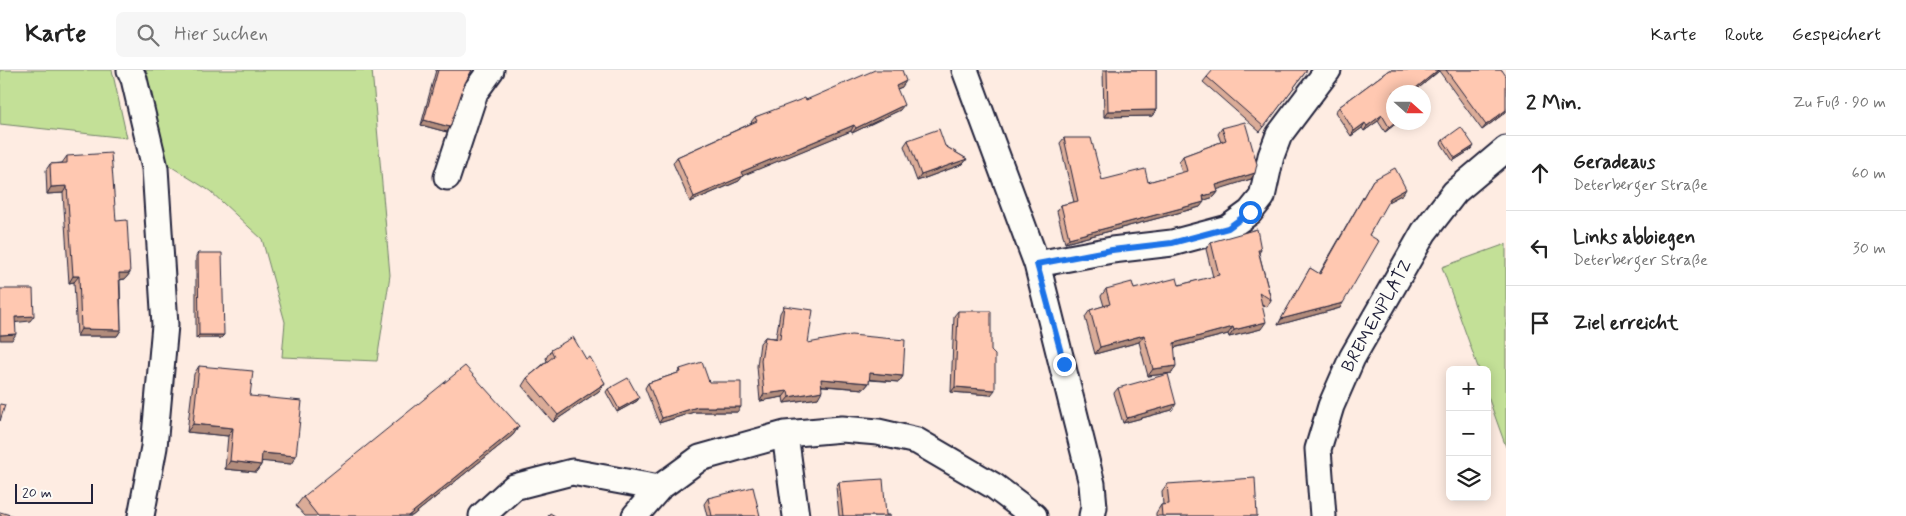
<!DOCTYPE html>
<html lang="de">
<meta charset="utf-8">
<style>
:root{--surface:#fff;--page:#f6f6f6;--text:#222;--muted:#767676;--line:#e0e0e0}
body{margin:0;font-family:Mynerve,sans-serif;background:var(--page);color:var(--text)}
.controls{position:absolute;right:15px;bottom:15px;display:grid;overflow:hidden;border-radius:8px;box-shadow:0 2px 12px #0003}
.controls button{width:45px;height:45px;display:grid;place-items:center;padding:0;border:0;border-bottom:1px solid var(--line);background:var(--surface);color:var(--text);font:25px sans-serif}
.compass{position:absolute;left:1386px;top:15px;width:45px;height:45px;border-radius:50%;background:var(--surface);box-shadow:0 2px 12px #0003;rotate:111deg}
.scale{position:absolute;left:15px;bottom:12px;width:78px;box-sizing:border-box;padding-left:5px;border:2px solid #22223b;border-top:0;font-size:14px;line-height:18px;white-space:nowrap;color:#22223b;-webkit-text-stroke:4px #fdfcf7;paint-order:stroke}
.stop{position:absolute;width:15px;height:15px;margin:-11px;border:4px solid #1a73e8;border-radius:50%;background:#fff}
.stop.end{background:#1a73e8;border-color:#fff;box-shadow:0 1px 5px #0008}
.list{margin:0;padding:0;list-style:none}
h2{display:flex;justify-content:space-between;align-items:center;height:65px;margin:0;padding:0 20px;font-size:21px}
h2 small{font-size:16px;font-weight:400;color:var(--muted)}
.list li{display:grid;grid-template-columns:32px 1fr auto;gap:15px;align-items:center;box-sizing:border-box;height:75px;padding:0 20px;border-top:1px solid var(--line)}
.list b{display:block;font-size:19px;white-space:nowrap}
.list p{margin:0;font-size:16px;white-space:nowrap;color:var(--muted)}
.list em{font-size:16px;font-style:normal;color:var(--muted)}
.icon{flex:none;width:28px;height:28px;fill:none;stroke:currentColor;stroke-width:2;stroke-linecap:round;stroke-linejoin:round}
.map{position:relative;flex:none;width:1506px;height:446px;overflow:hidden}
header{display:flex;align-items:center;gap:30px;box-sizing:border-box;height:70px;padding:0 25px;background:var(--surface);border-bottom:1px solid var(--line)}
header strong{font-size:24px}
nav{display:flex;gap:28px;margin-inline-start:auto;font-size:18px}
.search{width:350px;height:45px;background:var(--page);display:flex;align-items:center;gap:12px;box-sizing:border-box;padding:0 18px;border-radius:8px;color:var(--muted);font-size:19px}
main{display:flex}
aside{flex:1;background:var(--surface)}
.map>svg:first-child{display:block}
.green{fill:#c3e097;stroke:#728169}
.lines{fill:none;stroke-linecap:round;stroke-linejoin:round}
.minor-casing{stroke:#22223b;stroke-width:29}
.minor{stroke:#fdfcf7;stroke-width:25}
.wall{fill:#dbac98;stroke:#22223b}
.shaded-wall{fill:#b28c7c;stroke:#22223b}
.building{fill:#ffc8b1;stroke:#22223b}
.route{stroke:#1a73e8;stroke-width:6}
.labels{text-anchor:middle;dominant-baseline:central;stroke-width:4;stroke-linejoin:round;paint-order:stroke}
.street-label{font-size:18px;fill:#22223b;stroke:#fdfcf7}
</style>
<header>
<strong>Karte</strong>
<div class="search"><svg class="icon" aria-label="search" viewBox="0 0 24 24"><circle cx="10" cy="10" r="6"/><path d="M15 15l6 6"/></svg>Hier suchen</div>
<nav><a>Karte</a><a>Route</a><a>Gespeichert</a></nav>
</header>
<main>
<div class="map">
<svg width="1506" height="446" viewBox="0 0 1506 446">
<rect width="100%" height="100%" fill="#feece2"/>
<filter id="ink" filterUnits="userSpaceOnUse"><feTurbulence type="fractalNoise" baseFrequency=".02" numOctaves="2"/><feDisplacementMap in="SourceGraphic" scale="10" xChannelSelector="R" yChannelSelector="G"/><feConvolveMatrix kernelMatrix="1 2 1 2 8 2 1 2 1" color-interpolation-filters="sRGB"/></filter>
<g filter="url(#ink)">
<!-- green -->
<path class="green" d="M0,0H112L127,68L0,54Z
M144,0H372L390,205L377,291L282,287L285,252L262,169L210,121L167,94Z
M1506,174V377L1487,324V300H1479L1442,197Z"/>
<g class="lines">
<!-- minor casing -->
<g class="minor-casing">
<path id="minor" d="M130,0L134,9L155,98L165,255L154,377L141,446
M965,0L1037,194L1092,414L1094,437L1092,446
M447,107L475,22L491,0
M1037,194L1112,180L1172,173L1228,158L1250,142L1262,127L1271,86L1279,65L1328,0
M785,364L796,446
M482,446L514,417L572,402L659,418
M635,446L659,418L700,388L785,364L842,359L878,362L917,371L994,416L1034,446
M1323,446L1318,379L1331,336L1352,288L1424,162L1455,122L1506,79"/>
</g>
<!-- minor -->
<use href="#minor" class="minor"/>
</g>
<!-- wall -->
<path class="wall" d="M436,0H472L465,13L450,57L447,62L421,55Z
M1103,0H1156V40L1152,46L1104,47Z
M1307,0L1260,62L1203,12L1207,7Z
M1389,0H1502L1506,42L1482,60L1439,1L1414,22H1394V52H1398L1385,62L1378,51L1364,61L1362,58L1351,66L1335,42L1339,37Z
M902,17L897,19L900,40L852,63L851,61L743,105L739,111L690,132L673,93L677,87L752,53L751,52L755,47L806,30Z
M1222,58L1255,103L1251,109L1217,119L1218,122L1214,127L1204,130L1200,137L1065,173L1057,141L1061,135L1074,132L1060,73L1064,68L1102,110L1148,112L1182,103L1179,92L1183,86L1221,72L1218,64Z
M908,70L945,76L967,89L963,94L917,111L904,76Z
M1443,70L1472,79L1453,91L1441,73Z
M67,86L116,151L130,203L125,209L120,210L121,260L117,266H77L74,212L69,213L63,123L47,124L46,100L50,94L62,93Z
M1373,110L1403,124L1387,132L1369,165L1340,238L1278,255L1310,198L1319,204Z
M1211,172L1261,180L1259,183L1271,230L1267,237L1262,234L1261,259L1229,267L1228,264L1174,278L1172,303L1148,306L1139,272L1095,284L1085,247L1090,240L1104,236L1101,226L1106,219H1134L1179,215L1213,207L1206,179Z
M198,183L221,268H196V186Z
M784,236L808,273L903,306L899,312L869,310V313L864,319L822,316L818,328L784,333L783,327L760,331L757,296L760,273L765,267L776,268L780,243Z
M958,241L991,281V325L951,322L954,246Z
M551,280L586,289L605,313L599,321L553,352L522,316L527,308L547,291L546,288Z
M199,296L250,326L291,394L262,391L261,395L256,402L225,399L228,366L187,362L194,304Z
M680,299L709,312L737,342H694L659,353L645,318L648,313L678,303Z
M1118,318L1172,340L1123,353L1114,323Z
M608,319L639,328L637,331L617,342L606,322Z
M519,356L513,365L412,446H305L296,436L303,427Z
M839,412L886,445L890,446H839L836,417Z
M1167,414L1257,446H1156V443L1161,435H1163L1162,421Z
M708,428L760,446H707L704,434Z"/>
<!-- shaded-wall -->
<path class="shaded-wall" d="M1438,0H1440L1414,22H1411Z
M906,11L902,17L892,21L896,16Z
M904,35L900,40L852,63L856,58Z
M1156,40L1152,46L1104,47L1108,41Z
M1506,40V42L1482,60L1486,55Z
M1382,45L1378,51L1364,61L1367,56Z
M424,50L450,57L447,62L421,55Z
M1395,52H1398L1385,62L1389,57Z
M1365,53L1362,58L1351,66L1354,61Z
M854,55L851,61L737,108L741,102Z
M1474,76L1472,79L1453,91L1455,88Z
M967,89L963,94L917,111L921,105Z
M1255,103L1251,109L1213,121L1216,115Z
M743,106L739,111L690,132L694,127Z
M67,116L63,123L47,124L51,117Z
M1406,119L1403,124L1386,133L1390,128Z
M1218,122L1214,127L1199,132L1203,126Z
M1204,132L1200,137L1065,173L1069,168Z
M119,203H130L125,209L115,210Z
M73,206H79L74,212L69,213Z
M1343,233L1340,238L1278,255L1281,249Z
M34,246L30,251L11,253L15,247Z
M1266,252L1261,259L1229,267L1234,260Z
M1233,257L1228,264L1169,279L1174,273Z
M81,259L121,260L117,266H77Z
M16,264L12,270H0V265Z
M199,265H224L221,268H196Z
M1144,265L1139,272L1095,284L1100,277Z
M1176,296L1172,303L1148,306L1153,299Z
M870,303L903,306L899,312L865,309Z
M821,309L869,313L864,319L816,315Z
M605,313L599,321L553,352L558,345Z
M955,317L995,320L991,325L951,322Z
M788,321L783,327L760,331L764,324Z
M822,321L818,328L784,333L789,327Z
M639,328L637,331L617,342L619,339Z
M1176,334L1172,340L1123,353L1127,348Z
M697,337H741L737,342H694L659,353L662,348Z
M193,354L233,358L228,366L187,362Z
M519,356L513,365L412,446H408Z
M262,383L296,386L291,394L257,391Z
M230,391L261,395L256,402L225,399Z"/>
<!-- building -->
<path class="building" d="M438,0H472L465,13L450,57L424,50Z
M875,0H902L906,11L896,16L904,35L856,58L854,55L741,102L743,106L694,127L677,87L757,51L755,47L805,28L806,30Z
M1107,0H1156V40L1108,41Z
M1213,0H1307L1264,57L1207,7Z
M1389,0H1438L1411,22H1394V52H1395L1389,57L1382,45L1367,56L1365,53L1354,61L1339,37Z
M1446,0H1502L1506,6V40L1486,55Z
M1245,52L1257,94L1255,103L1216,115L1218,122L1203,126L1204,132L1069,168L1061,135L1078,131L1064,68H1091L1102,110L1145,99L1148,112L1187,101L1183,86L1226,70L1222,58Z
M1461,57L1474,76L1455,88L1443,70Z
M939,59L945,76L967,89L921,105L908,70Z
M111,83L116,151L127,150L130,203H119L121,260L81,259L79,206H73L67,116L51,117L50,94L67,93V86Z
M1395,98L1406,119L1390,128L1369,165L1379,171L1343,233L1281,249L1310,198L1320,204L1373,110Z
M1257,159L1261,180H1258L1271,230L1259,222L1266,252L1234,260L1233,257L1174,273L1176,296L1153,299L1144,265L1100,277L1090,240L1110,234L1106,219L1132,212L1134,219L1177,208L1179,215L1219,205L1211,172Z
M198,183H222L224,265H199Z
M0,219H33L34,246L15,247L16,264L0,265Z
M784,236L813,240L808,273L851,265L905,270L903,306L870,303L869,313L821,309L822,321L789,327L788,321L764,324L761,290L765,267L780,269Z
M958,241H991V281L995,285V320L955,317Z
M573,267L586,289L590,287L605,313L558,345L527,308L554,286L551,280Z
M702,292L709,312H741V337H697L662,348L648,313L681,302L680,299Z
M199,296L253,301L250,326L302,331L296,386L262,383L261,395L230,391L233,358L193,354Z
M465,296L519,356L408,446H318L303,427Z
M1168,304L1176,334L1127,348L1118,318Z
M628,308L639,328L619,339L608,319Z
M0,334L5,335L0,351Z
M1255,408L1257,446H1162L1161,435L1169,434L1167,414Z
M883,409L886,445H890V446H843L839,412Z
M753,417L760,446H712L708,428Z
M0,442L14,446H0Z
M550,443L555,446H548Z"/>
</g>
<g class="lines" filter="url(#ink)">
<!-- route -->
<path class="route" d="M1064,294L1037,194L1112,180L1172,173L1228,158L1250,142"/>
</g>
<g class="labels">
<!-- street labels -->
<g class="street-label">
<text transform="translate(1377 246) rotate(-61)">BREMENPLATZ</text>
</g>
</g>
</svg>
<div class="controls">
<button>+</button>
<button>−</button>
<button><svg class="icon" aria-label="layers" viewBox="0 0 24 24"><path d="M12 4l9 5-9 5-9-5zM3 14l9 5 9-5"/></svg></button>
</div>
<svg class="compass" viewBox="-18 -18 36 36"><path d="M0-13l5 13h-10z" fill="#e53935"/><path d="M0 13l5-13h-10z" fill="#767676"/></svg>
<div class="scale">20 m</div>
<div class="stop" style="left:1250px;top:142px"></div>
<div class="stop end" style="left:1064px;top:294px"></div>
</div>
<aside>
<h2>2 Min.<small>Zu Fuß · 90 m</small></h2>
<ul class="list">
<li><svg class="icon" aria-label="ahead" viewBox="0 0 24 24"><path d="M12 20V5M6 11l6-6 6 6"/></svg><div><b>Geradeaus</b><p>Deterberger Straße</p></div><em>60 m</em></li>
<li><svg class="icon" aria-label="left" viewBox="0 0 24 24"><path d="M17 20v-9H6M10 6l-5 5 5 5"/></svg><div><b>Links abbiegen</b><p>Deterberger Straße</p></div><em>30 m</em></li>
<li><svg class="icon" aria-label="arrive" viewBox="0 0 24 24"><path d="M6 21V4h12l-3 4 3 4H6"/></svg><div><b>Ziel erreicht</b></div></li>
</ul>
</aside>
</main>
